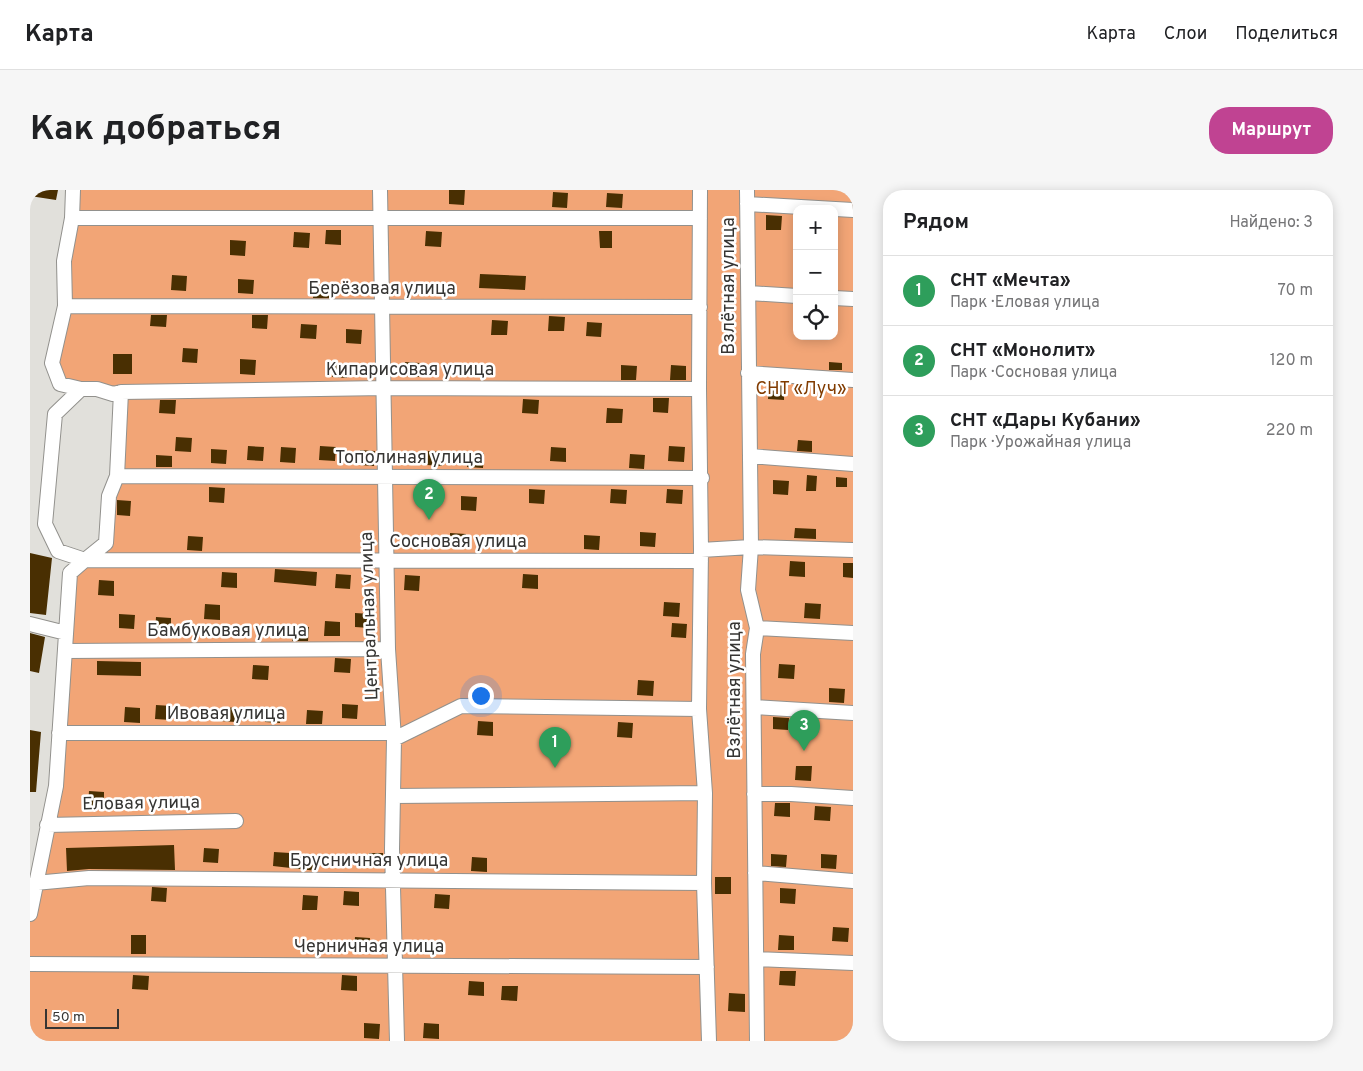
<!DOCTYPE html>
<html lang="ru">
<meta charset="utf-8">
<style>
:root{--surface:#fff;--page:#f6f6f6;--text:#202124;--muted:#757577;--line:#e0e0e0;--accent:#c04392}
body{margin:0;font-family:Overpass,sans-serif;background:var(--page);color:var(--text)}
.controls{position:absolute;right:15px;top:15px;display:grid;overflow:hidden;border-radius:10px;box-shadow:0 2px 12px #0003}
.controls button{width:45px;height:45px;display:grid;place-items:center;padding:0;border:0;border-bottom:1px solid var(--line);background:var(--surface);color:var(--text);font:25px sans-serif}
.scale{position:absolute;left:15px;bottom:12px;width:74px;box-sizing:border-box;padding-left:5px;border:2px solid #363533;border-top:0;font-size:14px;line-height:18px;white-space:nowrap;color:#363533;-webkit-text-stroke:4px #fff;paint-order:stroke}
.you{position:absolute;left:450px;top:505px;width:18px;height:18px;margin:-12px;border:4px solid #fff;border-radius:50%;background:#1a73e8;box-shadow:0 0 0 8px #1a73e833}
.badge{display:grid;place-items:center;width:32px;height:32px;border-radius:50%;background:var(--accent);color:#fff;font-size:16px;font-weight:700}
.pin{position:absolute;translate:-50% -41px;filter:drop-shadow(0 1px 2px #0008)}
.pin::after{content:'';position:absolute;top:26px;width:18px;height:15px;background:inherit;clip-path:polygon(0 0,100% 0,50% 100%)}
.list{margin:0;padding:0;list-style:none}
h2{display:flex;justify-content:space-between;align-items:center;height:65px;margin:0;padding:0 20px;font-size:21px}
h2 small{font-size:16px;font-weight:400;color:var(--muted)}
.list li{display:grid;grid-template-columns:32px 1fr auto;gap:15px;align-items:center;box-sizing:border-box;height:70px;padding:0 20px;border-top:1px solid var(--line)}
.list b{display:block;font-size:19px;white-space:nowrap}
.list p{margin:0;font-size:16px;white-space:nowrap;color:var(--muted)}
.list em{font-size:16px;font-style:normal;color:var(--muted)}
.icon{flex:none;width:28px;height:28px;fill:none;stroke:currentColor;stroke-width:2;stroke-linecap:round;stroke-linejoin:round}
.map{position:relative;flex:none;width:823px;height:851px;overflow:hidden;border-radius:20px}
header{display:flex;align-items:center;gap:30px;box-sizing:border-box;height:70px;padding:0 25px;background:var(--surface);border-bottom:1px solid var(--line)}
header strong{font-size:24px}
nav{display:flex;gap:28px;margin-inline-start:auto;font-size:18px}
.intro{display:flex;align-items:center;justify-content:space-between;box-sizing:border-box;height:120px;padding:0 30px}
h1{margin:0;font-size:35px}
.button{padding:12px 22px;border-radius:20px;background:var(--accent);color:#fff;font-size:18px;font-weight:700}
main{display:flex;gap:30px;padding:0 30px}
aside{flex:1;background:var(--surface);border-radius:20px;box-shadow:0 2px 12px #0003}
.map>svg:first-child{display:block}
.green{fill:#f2a576;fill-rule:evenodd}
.building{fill:#492f02}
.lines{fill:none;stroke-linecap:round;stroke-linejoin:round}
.minor-casing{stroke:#92918d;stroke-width:16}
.minor{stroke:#fff;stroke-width:14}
.labels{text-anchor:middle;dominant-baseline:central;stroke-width:5;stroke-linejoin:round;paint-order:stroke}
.street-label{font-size:18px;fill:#363533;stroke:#fff}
.park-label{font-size:18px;fill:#813b00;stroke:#fff}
</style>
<header>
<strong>Карта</strong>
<nav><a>Карта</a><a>Слои</a><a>Поделиться</a></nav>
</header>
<div class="intro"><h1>Как добраться</h1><a class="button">Маршрут</a></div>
<main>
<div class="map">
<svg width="823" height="851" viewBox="0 0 823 851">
<rect width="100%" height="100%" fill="#e1e0db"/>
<!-- green -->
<path class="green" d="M43,0H823V851H0V724L17,635L40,383L76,353L91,203L30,194L22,173ZM767,19H804V146H767Z"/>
<!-- building -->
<path class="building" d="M0,0H28L26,10L0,6Z
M419,0H435L434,15L419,14Z
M523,2L538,3L537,18L522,17Z
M577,3L593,4L592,18L576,17Z
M736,25L752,26L751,40H736Z
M296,40H311V55L295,54Z
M396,41L412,42L411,57L395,56Z
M569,41H582V58H570Z
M264,42L280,43L279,58L263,57Z
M200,50L216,51L215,66L200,65Z
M450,84L496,86L495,100L449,98Z
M142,85L157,86L156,101L141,100Z
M208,89L224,90L223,104L208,103Z
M284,95L299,96V108H283Z
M121,125H137L136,137L120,136Z
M222,125H238L237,139L222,138Z
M519,126L535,127L534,141H518Z
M462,130L478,131L477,145H461Z
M557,132L572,133L571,147L556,146Z
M271,134L287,135L286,149L270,148Z
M316,139L332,140L331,154L316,153Z
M153,158L168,159L167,173L152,172Z
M83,164H102V184H83Z
M210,169L226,170L225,185L210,184Z
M375,172L390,173L389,187L374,186Z
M799,172L812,173V180H799Z
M302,173L318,174L317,188L302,187Z
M591,175L607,176L606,190H591Z
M641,175L656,176V190H640Z
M739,195L754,196V210L738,209Z
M623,208H639L638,223L623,222Z
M493,209L509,210L508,224L492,223Z
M130,210H146L145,224L129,223Z
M577,218L593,219L592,233H576Z
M146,247L162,248L161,262L145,261Z
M768,250L782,251V262L767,261Z
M218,256L234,257L233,271L217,270Z
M290,256L306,257L305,271L289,270Z
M639,256L655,257L654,272L638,271Z
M251,257L266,258L265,273L250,272Z
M521,257L536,258V272L520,271Z
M181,259L197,260L196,274L181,273Z
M330,260L345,261L344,276L329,275Z
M398,261L413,262L412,276L397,275Z
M438,263H454L453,278L437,277Z
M600,264L615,265L614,279L599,278Z
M126,265L142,266V277H126Z
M777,285L787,286L786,301H776Z
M806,287L817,288V297H806Z
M743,290L759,291L758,305L743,304Z
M179,297L195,298L194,313L179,312Z
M499,299L515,300L514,314L499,313Z
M581,299L597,300L596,314L580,313Z
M637,299L653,300L652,314L636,313Z
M431,306L447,307L446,321L431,320Z
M87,310L101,311L100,326L87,325Z
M765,338L786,339V349L764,348Z
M610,342L626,343L625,357L610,356Z
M420,343L436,344L435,358L420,357Z
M554,345L570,346L569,360L554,359Z
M158,346L173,347L172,361L157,360Z
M0,363L22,368L16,425L0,423Z
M760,371L775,372V387L759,386Z
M813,373H823V388L813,387Z
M245,379L287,382L286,396L244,392Z
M192,382L207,383V398L191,397Z
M306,384L321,385L320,399L305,398Z
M493,384L508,385V399L492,398Z
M375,385L390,386L389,401L374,400Z
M69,390L84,391V406L68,405Z
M634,412L650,413L649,427L633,426Z
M775,413L791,414L790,429L774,428Z
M175,414L190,415V430L174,429Z
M325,423L341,424L340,438L325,437Z
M89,424L105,425L104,439L89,438Z
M126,427L141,428V443L125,442Z
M295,431L310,432V446H294Z
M642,433L657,434L656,448L641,447Z
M263,436L279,437L278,451H262Z
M0,443L15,447L9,483L0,481Z
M305,468L321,469L320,483L304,482Z
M67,471L111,472V486L67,485Z
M749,474L765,475L764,489L748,488Z
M223,475L239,476L238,490L222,489Z
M608,490L624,491L623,506L607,505Z
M799,498L815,499L814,513L799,512Z
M312,514L328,515L327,529L312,528Z
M126,515L142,516L141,530L125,529Z
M95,517L110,518V533L94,532Z
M191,517L207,518L206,532L190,531Z
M236,518L251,519L250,533L235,532Z
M277,520L293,521L292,534H276Z
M743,527L759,528L758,540L743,539Z
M448,531L463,532V546L447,545Z
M588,532L603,533L602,548L587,547Z
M0,540L11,542L6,602H0Z
M766,576H782L781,591L765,590Z
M59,601L74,602V616H58Z
M745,613H760V627L744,626Z
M785,616L801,617L800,631L784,630Z
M144,655L145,680L59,679L37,681L36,658Z
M174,658L189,659L188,673L173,672Z
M244,662L260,663V666L288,667L287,681L243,676Z
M339,663H353L354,678L338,677Z
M741,664L757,665L756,677L741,676Z
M791,664L807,665L806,679L791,678Z
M442,667L457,668V682L441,681Z
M685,687H701V704H685Z
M122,697L137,698L136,712L121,711Z
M750,698L766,699L765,714L750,713Z
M314,701L329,702V716L313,715Z
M405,704L420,705L419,719L404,718Z
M273,705L288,706L287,720H272Z
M803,737L819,738L818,752L802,751Z
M101,745H116V764H101Z
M749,745L764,746V760H748Z
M325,747L340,748L339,762L324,761Z
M750,781H766L765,796L749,795Z
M103,785L119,786L118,800L102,799Z
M312,785L327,786V801L311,800Z
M439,791L454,792V806L438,805Z
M472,796H488L487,811L471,810Z
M699,803L715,804V822L698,821Z
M334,833L350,834L349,849L334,848Z
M394,833L409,834V849L393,848Z"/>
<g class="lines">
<!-- minor casing -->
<g class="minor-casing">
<path id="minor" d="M43,0L42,28L34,71L35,116L22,173L30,194L51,199H67L83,204L91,202L87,286L79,306L76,353L55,370L28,361L15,334L25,224L51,199
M350,0L358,459L364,549L362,659L367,851
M670,0L669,199L671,360L669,519L675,603L674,693L679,851
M717,0L721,357L718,400L727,438L723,464L727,851
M717,14L823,20
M42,28H670
M719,103L767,106
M804,108L823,109
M35,116L670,117
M718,183L823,190
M91,202L355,198L669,199
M720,266L823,274
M87,286L672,288
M671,360L721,357L823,360
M0,434L36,443
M727,438L823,443
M36,461L358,459
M725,517L823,523
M29,543H363
M364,549L431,516L669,519
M724,604H761L823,608
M364,606L675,603
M17,635L206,631
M725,683L823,691
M5,693L59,688L674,693
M0,724L26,596L40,383L55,370L671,371
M727,769L823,773
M0,774L677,777"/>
</g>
<!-- minor -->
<use href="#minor" class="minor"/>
</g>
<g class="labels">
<!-- street labels -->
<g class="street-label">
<text transform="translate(699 96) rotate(-90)">Взлётная улица</text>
<text x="352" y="99">Берёзовая улица</text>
<text x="380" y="180">Кипарисовая улица</text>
<text x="379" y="268">Тополиная улица</text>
<text x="428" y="352">Сосновая улица</text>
<text transform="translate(340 426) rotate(-92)">Центральная улица</text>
<text x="197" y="441">Бамбуковая улица</text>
<text transform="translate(705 500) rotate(-90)">Взлётная улица</text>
<text x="196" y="524">Ивовая улица</text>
<text transform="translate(111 614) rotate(-1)">Еловая улица</text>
<text x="339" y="671">Брусничная улица</text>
<text x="339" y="757">Черничная улица</text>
</g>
<!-- park labels -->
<g class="park-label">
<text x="771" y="199">СНТ «Луч»</text>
</g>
</g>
</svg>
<div class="controls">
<button>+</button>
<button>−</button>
<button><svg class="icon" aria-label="locate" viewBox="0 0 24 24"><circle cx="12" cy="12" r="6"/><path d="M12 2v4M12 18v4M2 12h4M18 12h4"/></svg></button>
</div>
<div class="scale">50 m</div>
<div class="you"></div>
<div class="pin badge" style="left:525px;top:578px;background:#2e9e5b">1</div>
<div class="pin badge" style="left:399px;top:330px;background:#2e9e5b">2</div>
<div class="pin badge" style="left:774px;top:561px;background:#2e9e5b">3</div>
</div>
<aside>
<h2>Рядом<small>Найдено: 3</small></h2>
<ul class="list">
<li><span class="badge" style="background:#2e9e5b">1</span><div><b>СНТ «Мечта»</b><p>Парк · Еловая улица</p></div><em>70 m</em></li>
<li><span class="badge" style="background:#2e9e5b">2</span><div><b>СНТ «Монолит»</b><p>Парк · Сосновая улица</p></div><em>120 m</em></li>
<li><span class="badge" style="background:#2e9e5b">3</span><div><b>СНТ «Дары Кубани»</b><p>Парк · Урожайная улица</p></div><em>220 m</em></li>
</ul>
</aside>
</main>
